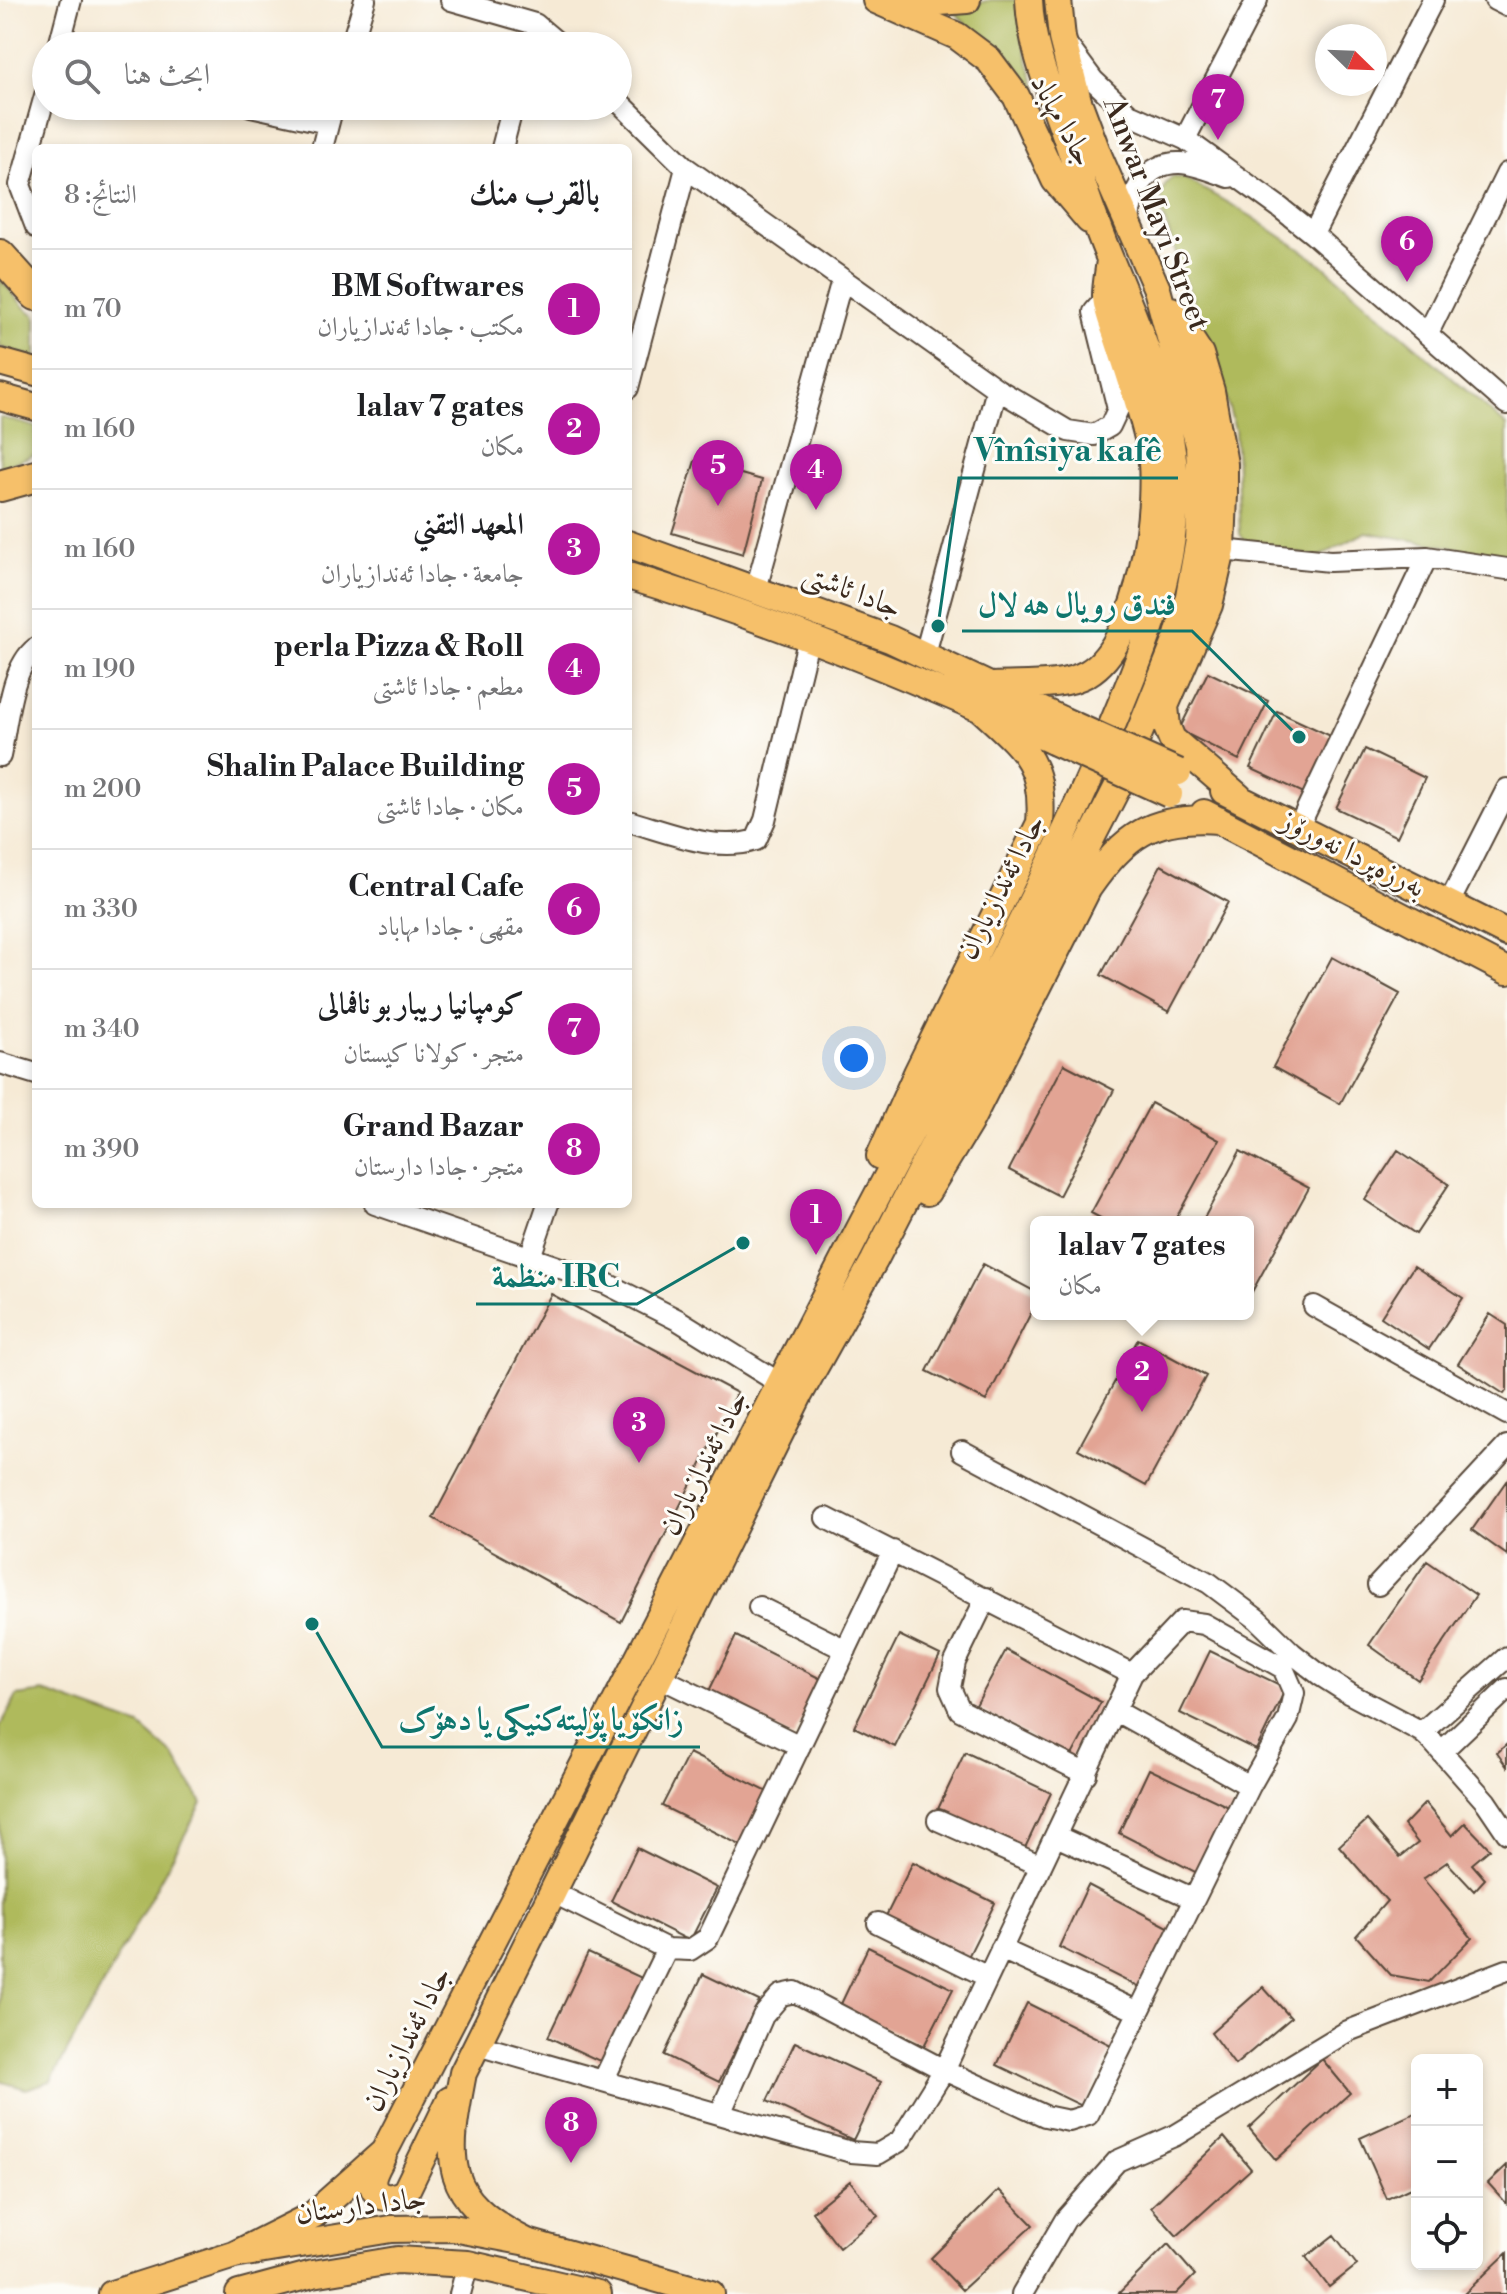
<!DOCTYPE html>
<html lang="ar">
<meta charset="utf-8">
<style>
:root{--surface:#fff;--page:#f2f2f2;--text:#202124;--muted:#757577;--line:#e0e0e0;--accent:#b5179e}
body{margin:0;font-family:"Libre Bodoni",Amiri,serif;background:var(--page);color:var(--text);direction:rtl}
.controls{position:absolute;right:24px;bottom:24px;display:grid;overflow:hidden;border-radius:12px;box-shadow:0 4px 12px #0003}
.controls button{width:72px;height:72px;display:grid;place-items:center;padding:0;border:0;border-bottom:2px solid var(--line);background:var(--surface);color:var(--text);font:40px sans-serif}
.compass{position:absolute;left:1315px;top:24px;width:72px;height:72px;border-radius:50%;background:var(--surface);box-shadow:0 4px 12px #0003;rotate:113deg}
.you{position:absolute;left:854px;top:1058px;width:28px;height:28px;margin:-20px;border:6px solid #fff;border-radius:50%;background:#1a73e8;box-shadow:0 0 0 12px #1a73e833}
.badge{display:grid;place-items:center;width:52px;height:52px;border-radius:50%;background:var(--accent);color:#fff;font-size:26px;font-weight:700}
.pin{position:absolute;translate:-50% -66px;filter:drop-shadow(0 2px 4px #0008)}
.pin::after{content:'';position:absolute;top:42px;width:28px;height:24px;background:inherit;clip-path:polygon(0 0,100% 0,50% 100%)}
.popup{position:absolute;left:1030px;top:1216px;width:224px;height:104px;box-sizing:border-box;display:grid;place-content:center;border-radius:12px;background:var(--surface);filter:drop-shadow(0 2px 6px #0005);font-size:26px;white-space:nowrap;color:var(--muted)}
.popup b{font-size:30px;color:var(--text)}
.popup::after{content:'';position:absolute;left:50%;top:100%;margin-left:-16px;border:16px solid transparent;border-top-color:var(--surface)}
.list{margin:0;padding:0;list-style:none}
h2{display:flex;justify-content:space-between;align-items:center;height:104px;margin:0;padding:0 32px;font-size:34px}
h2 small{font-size:26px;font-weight:400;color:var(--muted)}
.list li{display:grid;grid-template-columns:52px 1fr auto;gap:24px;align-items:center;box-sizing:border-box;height:120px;padding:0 32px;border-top:2px solid var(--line)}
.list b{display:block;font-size:30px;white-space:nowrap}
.list p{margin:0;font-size:26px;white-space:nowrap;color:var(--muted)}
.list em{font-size:26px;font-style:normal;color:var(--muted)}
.icon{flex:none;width:44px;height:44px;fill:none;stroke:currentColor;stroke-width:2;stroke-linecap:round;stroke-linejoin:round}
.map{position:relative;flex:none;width:1507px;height:2294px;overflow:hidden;direction:ltr}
.search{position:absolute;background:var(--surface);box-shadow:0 4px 12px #0003;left:32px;top:32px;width:600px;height:88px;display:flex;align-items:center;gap:20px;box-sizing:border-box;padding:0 28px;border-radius:44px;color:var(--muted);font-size:30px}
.panel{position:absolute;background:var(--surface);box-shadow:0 4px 12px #0003;left:32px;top:144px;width:600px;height:1064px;border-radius:12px;direction:rtl}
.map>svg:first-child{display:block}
.green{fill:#afba5c;stroke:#75723d;stroke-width:2}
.building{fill:#e2a494}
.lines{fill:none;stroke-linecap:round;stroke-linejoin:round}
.minor-casing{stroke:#574739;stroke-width:24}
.major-casing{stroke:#574739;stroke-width:30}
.highway-casing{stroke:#574739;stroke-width:34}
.minor{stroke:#fff;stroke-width:20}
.major{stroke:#f6c06b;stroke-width:26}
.highway{stroke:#f6c06b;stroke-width:30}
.major-bridge-casing{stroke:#574739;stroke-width:30;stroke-linecap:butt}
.major-bridge{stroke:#f6c06b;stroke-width:26}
.labels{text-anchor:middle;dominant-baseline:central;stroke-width:6;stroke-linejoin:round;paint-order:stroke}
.street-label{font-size:30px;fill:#3b2a1e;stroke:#fdfcf7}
.leader{fill:none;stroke:#0f766e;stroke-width:3}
.callout-dot{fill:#0f766e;stroke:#fdfcf7;stroke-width:3}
.callout-label{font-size:32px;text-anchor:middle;font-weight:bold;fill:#0f766e;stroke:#fdfcf7;stroke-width:6;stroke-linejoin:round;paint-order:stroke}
</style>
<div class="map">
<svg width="1507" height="2294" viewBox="0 0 1507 2294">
<rect width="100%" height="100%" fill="#fdfcf7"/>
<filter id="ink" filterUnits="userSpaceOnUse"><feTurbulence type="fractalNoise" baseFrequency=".0125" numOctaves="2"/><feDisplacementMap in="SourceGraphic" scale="16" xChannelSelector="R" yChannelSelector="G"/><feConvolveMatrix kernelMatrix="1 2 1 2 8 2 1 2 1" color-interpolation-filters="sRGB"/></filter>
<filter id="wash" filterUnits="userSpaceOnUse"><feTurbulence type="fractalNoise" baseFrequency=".006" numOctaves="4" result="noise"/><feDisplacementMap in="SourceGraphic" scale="32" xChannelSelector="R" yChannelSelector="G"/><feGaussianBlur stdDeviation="1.8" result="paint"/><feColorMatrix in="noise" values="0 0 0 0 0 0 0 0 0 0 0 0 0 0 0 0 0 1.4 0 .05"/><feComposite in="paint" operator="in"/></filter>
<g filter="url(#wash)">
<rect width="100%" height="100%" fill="#f6ead5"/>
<!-- green -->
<path class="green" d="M990,0H1016L1027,57L1065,180L1020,83L953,10Z
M1172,177L1184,178L1251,216L1319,262L1507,426V557L1366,532L1319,557L1248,546L1240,534L1235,430L1221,380L1162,213C1161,198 1160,187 1172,177Z
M0,279L25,308L36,315V358L0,347Z
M0,417L36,427V454L0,468Z
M44,1692L140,1726L173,1755L202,1803L51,2081L26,2089L0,2081V1727L17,1696Z"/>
<g id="blocks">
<!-- building -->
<path class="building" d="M695,461L762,480L743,554L672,533Z
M1208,672L1268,701L1239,760L1179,730Z
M1277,711L1335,738L1308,795L1250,768Z
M1365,749L1425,778L1397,837L1336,808Z
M1161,865L1228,902L1169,1012L1101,975Z
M1332,957L1400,994L1340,1104L1273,1067Z
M1064,1064L1114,1090L1059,1196L1009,1170Z
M1151,1103L1219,1140L1174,1222H1108L1091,1213Z
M1398,1150L1449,1184L1416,1234L1365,1200Z
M1240,1151L1309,1188L1248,1299V1222H1202Z
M983,1264L1036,1292V1303L986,1401L927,1371Z
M1414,1266L1463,1298L1429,1349L1381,1317Z
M551,1294L737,1393L621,1622L433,1518Z
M1490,1314L1507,1325V1390L1504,1394L1458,1364Z
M1138,1339L1206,1376L1146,1486L1078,1449Z
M1507,1480V1555L1472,1530Z
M1427,1561L1476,1595L1418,1680L1369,1645Z
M899,1635L940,1655L895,1747L854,1727Z
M736,1636L823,1680L793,1738L707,1695Z
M1006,1650L1101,1702L1070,1759L975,1707Z
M1210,1651L1286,1688L1256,1750L1180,1713Z
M1507,1744V1767L1497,1753Z
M965,1752L1051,1793L1024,1850L938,1809Z
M689,1753L772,1794L746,1848L662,1806Z
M1149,1769L1233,1809L1199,1874L1119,1833Z
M1425,1803L1452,1836L1465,1823L1490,1849L1472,1864L1485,1879L1474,1891L1447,1862L1423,1879L1472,1938L1429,1982L1391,1975L1356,1936L1387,1901L1339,1846L1367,1820L1400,1857L1418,1843L1404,1825Z
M637,1848L717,1888L690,1941L611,1901Z
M913,1862L995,1903L968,1957L884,1920Z
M1088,1885L1174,1930L1144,1990L1059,1947Z
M868,1947L953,1989L924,2046L840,2006Z
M588,1953L646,1980L606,2064L548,2037Z
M703,1974L759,2001L719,2082L664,2055Z
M1263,1987L1291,2018L1235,2065L1211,2033Z
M1027,2003L1113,2046L1084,2107L997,2065Z
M795,2042L881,2082L853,2140L767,2101Z
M1322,2059L1350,2093L1276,2160L1249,2128Z
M1417,2112V2185L1387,2199L1360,2138Z
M1224,2137L1251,2169L1177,2236L1151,2207Z
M1507,2165V2204L1488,2183Z
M850,2181L878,2216L839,2248L812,2212Z
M999,2190L1033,2225L962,2290L931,2258Z
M1334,2235L1357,2265L1329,2287L1306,2257Z
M1168,2244L1195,2275L1176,2294H1118Z
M1507,2253V2294H1464Z"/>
</g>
</g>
<g filter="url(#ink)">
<use href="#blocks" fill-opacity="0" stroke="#574739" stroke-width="2"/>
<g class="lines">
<!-- minor casing -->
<g class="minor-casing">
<path id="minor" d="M451,0L535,24L561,46
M1495,0L1507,6
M1067,45L1093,80L1129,114L1185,139L1279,207L1313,234L1507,404
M59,46L71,0
M351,46L365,0
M618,101L686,168L997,389L1068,431L1094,435L1110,426L1118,409L1094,312L1106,298
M251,106L327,123
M1185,139L1257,0
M322,148L333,106
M502,148L513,106
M1129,223C1130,194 1146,162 1180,163C1197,164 1214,172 1229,177
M36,227L20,185L46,92
M1313,234L1433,0
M1428,333L1507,173
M628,388L686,168
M1222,550L1330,561L1427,557L1507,569
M756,589L842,280
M925,654L997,389
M0,756C7,725 10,668 36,648
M628,821C668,832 715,853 756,840L765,820L809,637
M1299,826L1427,557
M1449,903L1507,789
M0,1063L36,1074
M375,1204L607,1284L678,1320L789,1389
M530,1257L548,1204
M1314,1306L1507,1414
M962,1451L1209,1583L1257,1619L1292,1653L1320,1675L1350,1694L1422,1732L1432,1741L1486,1802L1507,1833
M1378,1585L1507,1446
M986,1598L955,1662L950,1688L960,1710L1086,1774
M759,1607L846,1650
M659,1677L800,1746
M1116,1711L1250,1786
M1422,1732L1507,1657
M1442,1751L1507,1689
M938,1820L1041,1866
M1056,1836L1194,1899
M552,1892L667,1949L690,1950L708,1938L893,1551
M878,1923L988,1977
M1001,1949L1139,2012
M477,2045L851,2152L878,2154L900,2141L944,2070L1132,1674L826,1518
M603,2081L667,1949
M720,2114L763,2016L781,1995L795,1992L944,2070L1045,2116L1069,2121L1088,2115L1250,1786L1288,1719L1294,1693L1283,1668L1204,1624L1182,1621L1132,1674
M460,2294L468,2264
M1022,2294L1065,2220L1117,2161L1176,2135L1348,2031L1507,1970"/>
</g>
<!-- major casing -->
<g class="major-casing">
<path id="major" d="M876,0L957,36L989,60L1016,96L1055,180L1089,220
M897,5L967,0
M1171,310L1200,354L1211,391L1224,464V494L1222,550L1209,605L1165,706L1167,727L1172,739L1239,797
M0,362L36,372
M0,397L36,407
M628,544L890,639L1062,720
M628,576C774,620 914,678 1053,741
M993,686C1023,684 1062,688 1088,673C1141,642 1160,502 1150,447C1142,409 1129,373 1117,336C1113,324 1106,308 1106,295C1106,284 1109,271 1110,259
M1224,791L1507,933
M1204,813L1507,971
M880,1156L917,1073L1040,823C1045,761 1022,747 980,708
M927,1192L969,1123L1088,888C1124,836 1152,815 1218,820
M383,2155C379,2164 370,2176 373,2186C377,2201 397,2199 406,2191L450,2100
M527,2242C440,2198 446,2161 463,2073L799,1395L874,1261L1117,788L1177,639L1189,596L1199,540L1201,495L1199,445L1157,289L1099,157L1078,101L1062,38L1058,0
M234,2255L313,2215L384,2152C541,1846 697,1539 857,1234C941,1073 1032,914 1103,747C1137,666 1173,587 1175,498C1176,415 1142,335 1110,259C1092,216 1078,170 1062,125C1047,84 1031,45 1029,0
M112,2294L234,2255L391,2229L453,2228L527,2242L711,2294
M239,2294L313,2274L397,2260L468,2264L598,2294"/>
</g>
<!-- highway casing -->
<g class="highway-casing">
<path id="highway" d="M0,255L36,295
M0,486L36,476"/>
</g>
<!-- minor -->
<use href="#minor" class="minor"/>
<!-- major -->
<use href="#major" class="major"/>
<!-- highway -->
<use href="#highway" class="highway"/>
<!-- major-bridge casing -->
<g class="major-bridge-casing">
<path id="major-bridge" d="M1062,720L1178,772
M1053,741L1169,794"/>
</g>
<!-- major-bridge -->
<use href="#major-bridge" class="major-bridge"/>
</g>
</g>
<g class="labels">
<!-- street labels -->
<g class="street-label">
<text transform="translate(1062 120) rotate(61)">جادا مهاباد</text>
<text transform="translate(1156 214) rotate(69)">Anwar Mayi Street</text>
<text transform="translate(852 591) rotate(21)">جادا ئاشتی</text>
<text transform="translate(1353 854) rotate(27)">بەرزەپردا نەورۆز</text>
<text transform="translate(1001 887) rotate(-63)">جادا ئەندازیاران</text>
<text transform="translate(704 1463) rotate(-63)">جادا ئەندازیاران</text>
<text transform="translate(407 2039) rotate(-63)">جادا ئەندازیاران</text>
<text transform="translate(361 2206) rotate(-7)">جادا دارستان</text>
</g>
</g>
<!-- callouts -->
<path class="leader" d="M938 626L959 478H1178M1299 737L1192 631H962M743 1243L637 1304H476M312 1624L382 1747H700"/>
<g class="callout-dot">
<circle cx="938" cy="626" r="8"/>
<circle cx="1299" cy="737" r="8"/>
<circle cx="743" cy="1243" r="8"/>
<circle cx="312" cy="1624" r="8"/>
</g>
<g class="callout-label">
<text x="1068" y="461">Vînîsiya kafê</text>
<text x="1077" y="615">فندق رويال هه لال</text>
<text x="556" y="1287">منظمة IRC</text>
<text x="541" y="1730">زانکۆیا پۆلیتەکنیکی یا دهۆک</text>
</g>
</svg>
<div class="controls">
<button>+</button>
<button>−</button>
<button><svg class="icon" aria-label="locate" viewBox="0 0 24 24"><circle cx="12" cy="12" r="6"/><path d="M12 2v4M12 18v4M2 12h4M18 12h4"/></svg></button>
</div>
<svg class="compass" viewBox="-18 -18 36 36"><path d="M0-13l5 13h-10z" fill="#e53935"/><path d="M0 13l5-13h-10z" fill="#757577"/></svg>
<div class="you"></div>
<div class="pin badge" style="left:816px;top:1255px">1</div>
<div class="pin badge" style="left:1142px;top:1412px">2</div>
<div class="popup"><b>lalav 7 gates</b>مكان</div>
<div class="pin badge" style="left:639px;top:1463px">3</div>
<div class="pin badge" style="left:816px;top:510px">4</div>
<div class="pin badge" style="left:718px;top:506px">5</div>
<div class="pin badge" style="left:1407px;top:282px">6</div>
<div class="pin badge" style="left:1218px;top:140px">7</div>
<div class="pin badge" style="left:571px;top:2163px">8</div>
<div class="search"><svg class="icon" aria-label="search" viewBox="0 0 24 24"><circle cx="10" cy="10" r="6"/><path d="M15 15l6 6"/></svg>ابحث هنا</div>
<section class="panel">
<h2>بالقرب منك<small>النتائج: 8</small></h2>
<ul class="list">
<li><span class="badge">1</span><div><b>BM Softwares</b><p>مكتب · جادا ئەندازیاران</p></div><em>70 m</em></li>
<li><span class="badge">2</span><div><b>lalav 7 gates</b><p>مكان</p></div><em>160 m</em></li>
<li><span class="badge">3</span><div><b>المعهد التقني</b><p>جامعة · جادا ئەندازیاران</p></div><em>160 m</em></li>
<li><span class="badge">4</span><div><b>perla Pizza &amp; Roll</b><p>مطعم · جادا ئاشتی</p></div><em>190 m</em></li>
<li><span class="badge">5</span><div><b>Shalin Palace Building</b><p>مكان · جادا ئاشتی</p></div><em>200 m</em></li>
<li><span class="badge">6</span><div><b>Central Cafe</b><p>مقهى · جادا مهاباد</p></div><em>330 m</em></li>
<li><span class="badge">7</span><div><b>كومپانيا ريبار بو نافمالى</b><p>متجر · کولانا کیستان</p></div><em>340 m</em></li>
<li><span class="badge">8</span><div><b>Grand Bazar</b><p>متجر · جادا دارستان</p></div><em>390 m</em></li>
</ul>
</section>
</div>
